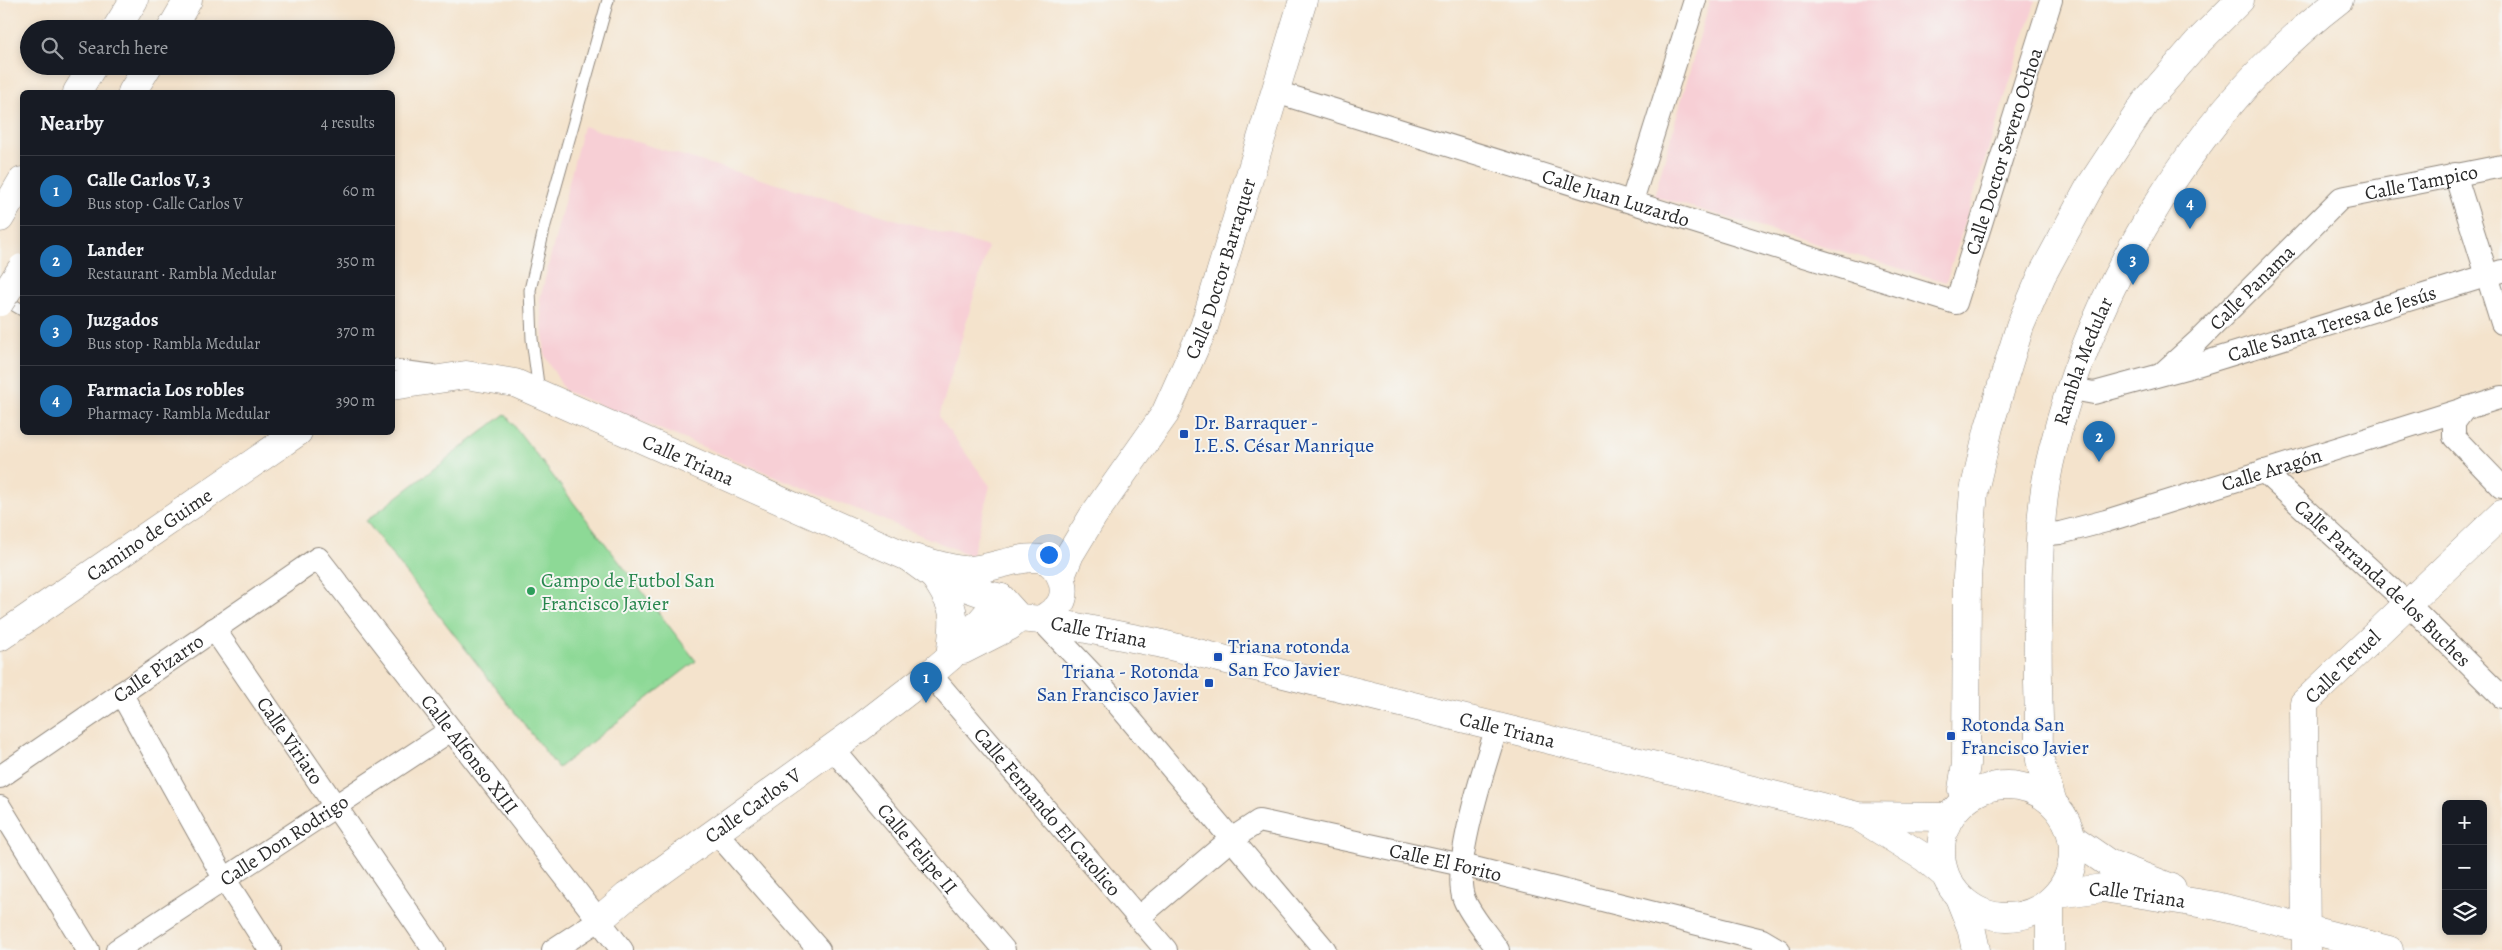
<!DOCTYPE html>
<meta charset="utf-8">
<style>
:root{--surface:#171b24;--page:#20242c;--text:#f1f3f6;--muted:#9ea1a6;--line:#363941;--accent:#1f6fb2}
body{margin:0;font-family:Alegreya,serif;background:var(--page);color:var(--text)}
.controls{position:absolute;right:15px;bottom:15px;display:grid;overflow:hidden;border-radius:8px;box-shadow:0 2px 8px #0003}
.controls button{width:45px;height:45px;display:grid;place-items:center;padding:0;border:0;border-bottom:1px solid var(--line);background:var(--surface);color:var(--text);font:25px sans-serif}
.you{position:absolute;left:1048px;top:554px;width:18px;height:18px;margin:-12px;border:4px solid #fff;border-radius:50%;background:#1a73e8;box-shadow:0 0 0 8px #1a73e833}
.badge{display:grid;place-items:center;width:32px;height:32px;border-radius:50%;background:var(--accent);color:#fff;font-size:16px;font-weight:700}
.pin{position:absolute;translate:-50% -41px;filter:drop-shadow(0 1px 2px #0008)}
.pin::after{content:'';position:absolute;top:26px;width:18px;height:15px;background:inherit;clip-path:polygon(0 0,100% 0,50% 100%)}
.list{margin:0;padding:0;list-style:none}
h2{display:flex;justify-content:space-between;align-items:center;height:65px;margin:0;padding:0 20px;font-size:21px}
h2 small{font-size:16px;font-weight:400;color:var(--muted)}
.list li{display:grid;grid-template-columns:32px 1fr auto;gap:15px;align-items:center;box-sizing:border-box;height:70px;padding:0 20px;border-top:1px solid var(--line)}
.list b{display:block;font-size:19px;white-space:nowrap}
.list p{margin:0;font-size:16px;white-space:nowrap;color:var(--muted)}
.list em{font-size:16px;font-style:normal;color:var(--muted)}
.icon{flex:none;width:28px;height:28px;fill:none;stroke:currentColor;stroke-width:2;stroke-linecap:round;stroke-linejoin:round}
.map{position:relative;flex:none;width:2502px;height:950px;overflow:hidden}
.search{position:absolute;background:var(--surface);box-shadow:0 2px 8px #0003;left:20px;top:20px;width:375px;height:55px;display:flex;align-items:center;gap:12px;box-sizing:border-box;padding:0 18px;border-radius:28px;color:var(--muted);font-size:19px}
.panel{position:absolute;background:var(--surface);box-shadow:0 2px 8px #0003;left:20px;top:90px;width:375px;height:345px;border-radius:8px}
.map>svg:first-child{display:block}
.built{fill:#f7cfd5}
.green{fill:#8dd996;stroke:#5c8260}
.lines{fill:none;stroke-linecap:round;stroke-linejoin:round}
.service-casing{stroke:#90877c;stroke-width:13}
.minor-casing{stroke:#90877c;stroke-width:24}
.tertiary-casing{stroke:#90877c;stroke-width:29}
.secondary-casing{stroke:#90877c;stroke-width:29}
.primary-casing{stroke:#90877c;stroke-width:29}
.motorway-casing{stroke:#90877c;stroke-width:29}
.service{stroke:#fff;stroke-width:11}
.minor{stroke:#fff;stroke-width:22}
.tertiary{stroke:#fff;stroke-width:28}
.secondary{stroke:#fff;stroke-width:28}
.primary{stroke:#fff;stroke-width:28}
.motorway{stroke:#fff;stroke-width:28}
.motorway-bridge-casing{stroke:#90877c;stroke-width:29;stroke-linecap:butt}
.motorway-bridge{stroke:#fff;stroke-width:28}
.transit-dot{fill:#1a4fb4;stroke:#f6f6f2;stroke-width:2}
.leisure-dot{fill:#2e9e5b;stroke:#f6f6f2;stroke-width:2}
.labels{text-anchor:middle;dominant-baseline:central;stroke-width:4;stroke-linejoin:round;paint-order:stroke}
.street-label{font-size:20px;fill:#2b2b2b;stroke:#f6f6f2}
.transit-label{font-size:20px;fill:#164399;stroke:#f6f6f2;text-anchor:start}
.leisure-label{font-size:20px;fill:#27864d;stroke:#f6f6f2;text-anchor:start}
</style>
<div class="map">
<svg width="2502" height="950" viewBox="0 0 2502 950">
<rect width="100%" height="100%" fill="#f6f6f2"/>
<filter id="ink" filterUnits="userSpaceOnUse"><feTurbulence type="fractalNoise" baseFrequency=".02" numOctaves="2"/><feDisplacementMap in="SourceGraphic" scale="10" xChannelSelector="R" yChannelSelector="G"/><feConvolveMatrix kernelMatrix="1 2 1 2 8 2 1 2 1" color-interpolation-filters="sRGB"/></filter>
<filter id="wash" filterUnits="userSpaceOnUse"><feTurbulence type="fractalNoise" baseFrequency=".0096" numOctaves="4" result="noise"/><feDisplacementMap in="SourceGraphic" scale="20" xChannelSelector="R" yChannelSelector="G"/><feGaussianBlur stdDeviation="1.12" result="paint"/><feColorMatrix in="noise" values="0 0 0 0 0 0 0 0 0 0 0 0 0 0 0 0 0 1.4 0 .05"/><feComposite in="paint" operator="in"/></filter>
<g filter="url(#wash)">
<rect width="100%" height="100%" fill="#f4e3cc"/>
<!-- built -->
<path class="built" d="M1710,0H2036L1946,282L1654,196Z
M583,126L988,247L939,417L990,486L972,556L565,391L545,356L540,299Z"/>
<!-- green -->
<path class="green" d="M505,414L696,661L558,768L366,521Z"/>
</g>
<g filter="url(#ink)">
<g class="lines">
<!-- service casing -->
<g class="service-casing">
<path id="service" d="M2,298L22,310
M392,365L432,370
M539,392L532,339L530,290L545,225L608,0"/>
</g>
<!-- minor casing -->
<g class="minor-casing">
<g id="minor">
<path id="s1" d="M1276,92L1956,303L2051,0"/>
<path d="M2455,174L2502,323"/>
<path d="M1632,201L1695,0"/>
<path id="s2" d="M2164,372L2197,342L2341,198L2502,166"/>
<path id="s3" d="M2071,386L2083,391L2094,393L2197,365L2502,271"/>
<path d="M2465,408L2454,423V437L2502,487"/>
<path id="s4" d="M2263,471L2408,604L2502,697"/>
<path id="s5" d="M2039,535L2060,533L2106,521L2502,397"/>
<path d="M1041,620L1093,675L1325,950"/>
<path id="s6" d="M214,629L434,950"/>
<path id="s7" d="M930,674L1166,950"/>
<path d="M121,693L225,880L270,950"/>
<path d="M1497,727C1486,761 1451,868 1464,899C1470,915 1488,935 1498,950"/>
<path id="s8" d="M832,748L1004,950"/>
<path id="s9" d="M0,777L318,558L622,950"/>
<path d="M0,807L88,950"/>
<path d="M715,831L819,950"/>
<path id="s10" d="M1139,917L1230,840L1259,821L1462,865L1762,940L1779,950"/>
<path id="s11" d="M117,950L451,730"/>
<path d="M553,950L599,920"/>
</g>
</g>
<!-- tertiary casing -->
<g class="tertiary-casing">
<g id="tertiary">
<path d="M934,576C958,612 955,615 950,657"/>
<path id="s12" d="M1061,576L1070,554L1093,516L1165,414L1204,327L1303,0"/>
<path d="M963,650L1010,626L1019,618"/>
<path d="M2072,838L2108,863L2172,888"/>
<path id="s13" d="M2058,894L2103,888L2217,906L2389,950"/>
<path id="s14" d="M599,920L627,896L860,728L930,674L950,657L1001,598"/>
<path id="s15" d="M2306,950L2304,703L2502,514"/>
</g>
</g>
<!-- secondary casing -->
<g class="secondary-casing">
<g id="secondary">
<path id="s16" d="M392,386L466,375L515,383L908,557C926,561 945,568 963,570C987,573 1029,549 1049,562C1063,572 1070,596 1056,609C1052,613 1046,616 1041,620"/>
<path id="s17" d="M908,557L934,576L988,595L1001,598L1019,618L1041,620L1158,643L1858,816L1949,817"/>
<path id="s18" d="M0,637L298,432"/>
<path d="M1859,817L1925,858L1944,874"/>
</g>
</g>
<!-- primary casing -->
<g class="primary-casing">
<g id="primary">
<circle cx="2007" cy="851" r="66"/>
<path d="M1965,799L1962,790L1966,764L1967,577L1974,491L1989,427L2020,326L2042,275L2089,188L2145,103L2197,43L2240,0"/>
<path id="s19" d="M2053,803C2049,789 2043,774 2040,760C2038,747 2039,732 2039,719C2038,688 2037,656 2038,624C2039,566 2038,506 2053,449C2095,280 2199,107 2339,0"/>
<path d="M1959,897L1971,927L1976,950"/>
<path d="M2050,902V950"/>
</g>
</g>
<!-- motorway casing -->
<g class="motorway-casing">
<path id="motorway" d="M116,29L134,0
M171,29L188,0
M77,92L93,66
M132,92L148,66
M0,218L22,181"/>
</g>
<!-- service -->
<use href="#service" class="service"/>
<!-- minor -->
<use href="#minor" class="minor"/>
<!-- tertiary -->
<use href="#tertiary" class="tertiary"/>
<!-- secondary -->
<use href="#secondary" class="secondary"/>
<!-- primary -->
<use href="#primary" class="primary"/>
<!-- motorway -->
<use href="#motorway" class="motorway"/>
<!-- motorway-bridge casing -->
<g class="motorway-bridge-casing">
<path id="motorway-bridge" d="M0,302L22,268"/>
</g>
<!-- motorway-bridge -->
<use href="#motorway-bridge" class="motorway-bridge"/>
</g>
</g>
<!-- markers -->
<g class="transit-dot">
<rect x="1179" y="429" width="10" height="10" rx="2.5"/>
<rect x="1213" y="652" width="10" height="10" rx="2.5"/>
<rect x="1204" y="678" width="10" height="10" rx="2.5"/>
<rect x="1946" y="731" width="10" height="10" rx="2.5"/>
</g>
<circle class="leisure-dot" cx="531" cy="591" r="5"/>
<g class="labels">
<!-- street labels -->
<g class="street-label">
<text stroke="none"><textPath href="#s1" startOffset="871">Calle Doctor Severo Ochoa</textPath></text>
<text stroke="none"><textPath href="#s2" startOffset="330">Calle Tampico</textPath></text>
<text stroke="none"><textPath href="#s1" startOffset="356">Calle Juan Luzardo</textPath></text>
<text stroke="none"><textPath href="#s12" startOffset="349">Calle Doctor Barraquer</textPath></text>
<text stroke="none"><textPath href="#s2" startOffset="122">Calle Panama</textPath></text>
<text stroke="none"><textPath href="#s3" startOffset="272">Calle Santa Teresa de Jesús</textPath></text>
<text stroke="none"><textPath href="#s19" startOffset="450">Rambla Medular</textPath></text>
<text stroke="none"><textPath href="#s16" startOffset="314">Calle Triana</textPath></text>
<text stroke="none"><textPath href="#s5" startOffset="242">Calle Aragón</textPath></text>
<text stroke="none"><textPath href="#s18" startOffset="181">Camino de Guime</textPath></text>
<text stroke="none"><textPath href="#s4" startOffset="164">Calle Parranda de los Buches</textPath></text>
<text stroke="none"><textPath href="#s17" startOffset="211">Calle Triana</textPath></text>
<text stroke="none"><textPath href="#s15" startOffset="300">Calle Teruel</textPath></text>
<text stroke="none"><textPath href="#s9" startOffset="192">Calle Pizarro</textPath></text>
<text stroke="none"><textPath href="#s17" startOffset="631">Calle Triana</textPath></text>
<text stroke="none"><textPath href="#s6" startOffset="135">Calle Viriato</textPath></text>
<text stroke="none"><textPath href="#s9" startOffset="634">Calle Alfonso XIII</textPath></text>
<text stroke="none"><textPath href="#s14" startOffset="192">Calle Carlos V</textPath></text>
<text stroke="none"><textPath href="#s7" startOffset="181">Calle Fernando El Catolico</textPath></text>
<text stroke="none"><textPath href="#s11" startOffset="200">Calle Don Rodrigo</textPath></text>
<text stroke="none"><textPath href="#s8" startOffset="132">Calle Felipe II</textPath></text>
<text stroke="none"><textPath href="#s10" startOffset="345">Calle El Forito</textPath></text>
<text stroke="none"><textPath href="#s13" startOffset="80">Calle Triana</textPath></text>
</g>
<!-- transit labels -->
<g class="transit-label">
<text x="1194" y="422">Dr. Barraquer -<tspan x="1194" dy="23">I.E.S. César Manrique</tspan></text>
<text x="1228" y="646">Triana rotonda<tspan x="1228" dy="23">San Fco Javier</tspan></text>
<text x="1199" y="671" text-anchor="end">Triana - Rotonda<tspan x="1199" dy="23">San Francisco Javier</tspan></text>
<text x="1961" y="724">Rotonda San<tspan x="1961" dy="23">Francisco Javier</tspan></text>
</g>
<!-- leisure labels -->
<g class="leisure-label">
<text x="541" y="580">Campo de Futbol San<tspan x="541" dy="23">Francisco Javier</tspan></text>
</g>
</g>
</svg>
<div class="controls">
<button>+</button>
<button>−</button>
<button><svg class="icon" aria-label="layers" viewBox="0 0 24 24"><path d="M12 4l9 5-9 5-9-5zM3 14l9 5 9-5"/></svg></button>
</div>
<div class="you"></div>
<div class="pin badge" style="left:926px;top:703px">1</div>
<div class="pin badge" style="left:2099px;top:462px">2</div>
<div class="pin badge" style="left:2133px;top:285px">3</div>
<div class="pin badge" style="left:2190px;top:229px">4</div>
<div class="search"><svg class="icon" aria-label="search" viewBox="0 0 24 24"><circle cx="10" cy="10" r="6"/><path d="M15 15l6 6"/></svg>Search here</div>
<section class="panel">
<h2>Nearby<small>4 results</small></h2>
<ul class="list">
<li><span class="badge">1</span><div><b>Calle Carlos V, 3</b><p>Bus stop · Calle Carlos V</p></div><em>60 m</em></li>
<li><span class="badge">2</span><div><b>Lander</b><p>Restaurant · Rambla Medular</p></div><em>350 m</em></li>
<li><span class="badge">3</span><div><b>Juzgados</b><p>Bus stop · Rambla Medular</p></div><em>370 m</em></li>
<li><span class="badge">4</span><div><b>Farmacia Los robles</b><p>Pharmacy · Rambla Medular</p></div><em>390 m</em></li>
</ul>
</section>
</div>
